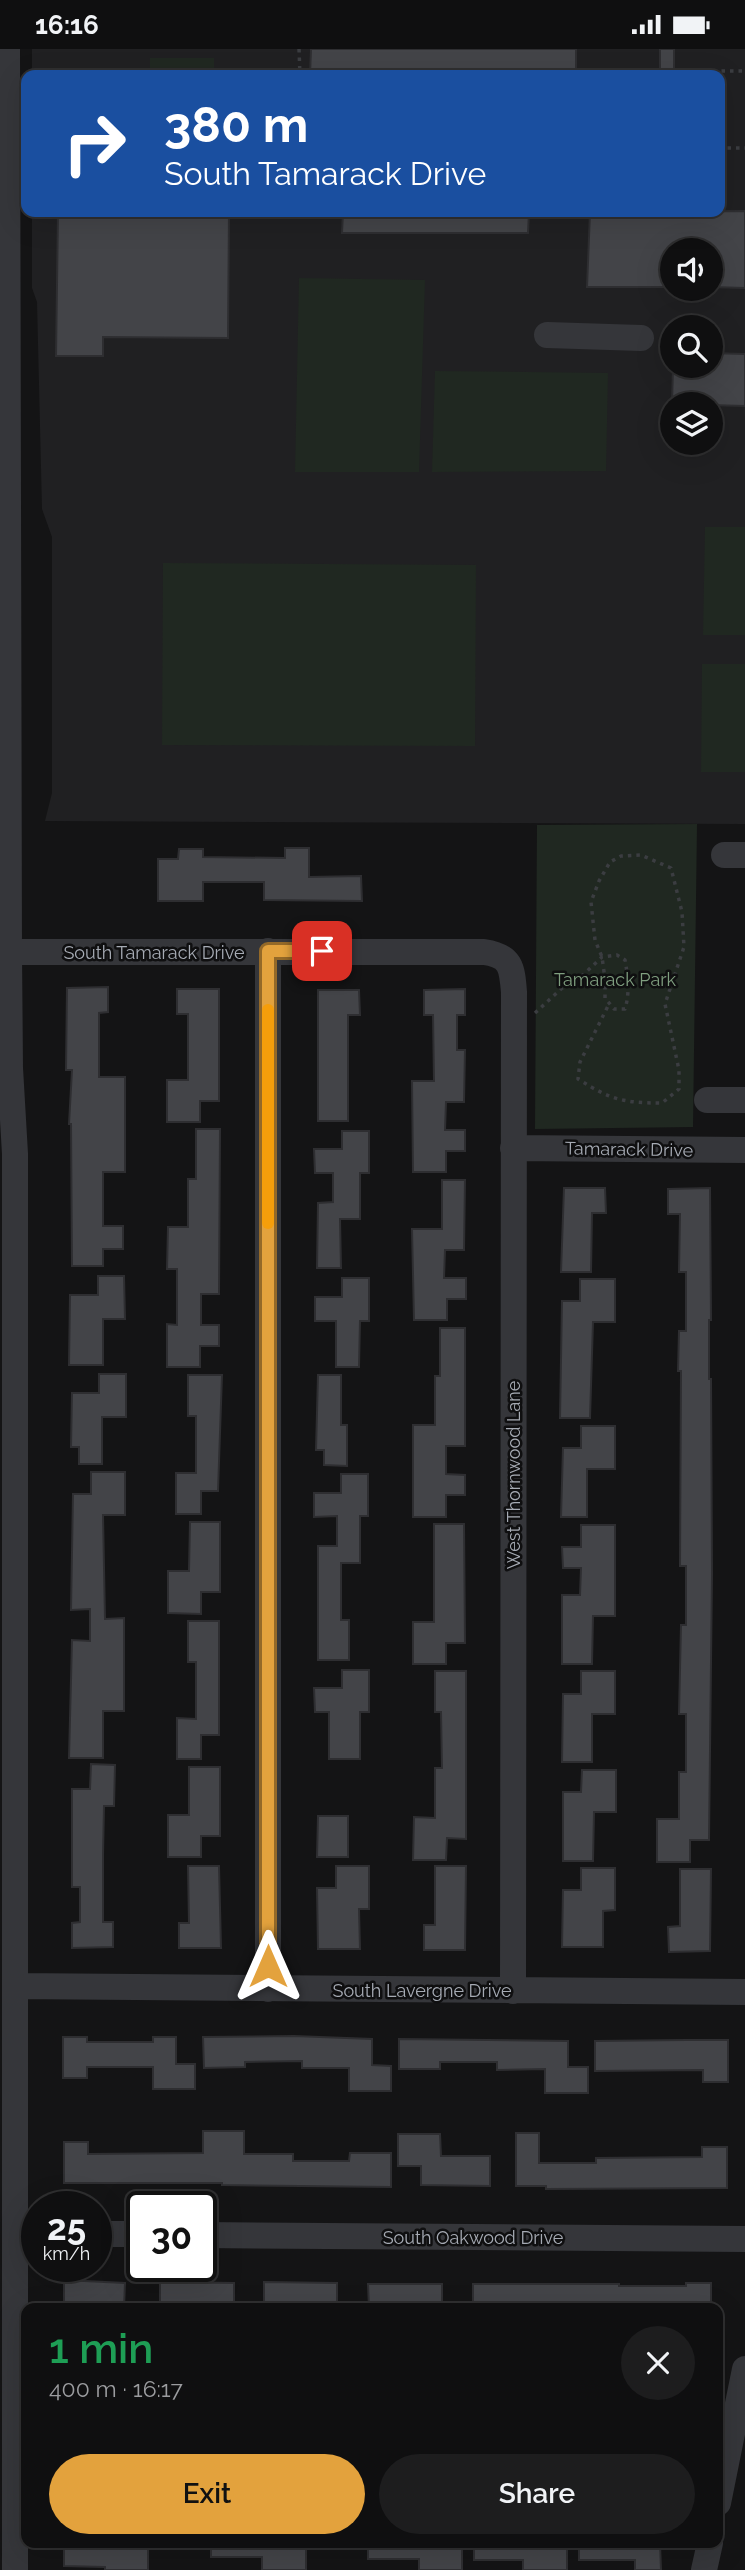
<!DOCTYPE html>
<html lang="en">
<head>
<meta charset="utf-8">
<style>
  :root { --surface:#0f0f10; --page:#1d1d1e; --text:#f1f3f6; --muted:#9b9c9f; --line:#2f2f30; --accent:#e3a23d }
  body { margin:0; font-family:Raleway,sans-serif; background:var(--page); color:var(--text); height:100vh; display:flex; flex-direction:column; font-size:26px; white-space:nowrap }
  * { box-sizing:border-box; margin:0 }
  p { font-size:23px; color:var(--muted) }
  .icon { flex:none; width:38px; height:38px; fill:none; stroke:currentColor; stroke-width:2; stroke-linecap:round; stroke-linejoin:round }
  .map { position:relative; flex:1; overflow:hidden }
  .details { position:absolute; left:21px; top:2254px; width:702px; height:245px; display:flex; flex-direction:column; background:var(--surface); border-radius:14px; box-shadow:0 7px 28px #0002,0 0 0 2px var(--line) }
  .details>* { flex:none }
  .hud { position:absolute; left:21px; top:21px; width:704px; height:147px; border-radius:14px; box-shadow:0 7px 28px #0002,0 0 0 2px var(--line); background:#1a4fa0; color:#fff; overflow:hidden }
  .fabs { position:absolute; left:660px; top:189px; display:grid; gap:14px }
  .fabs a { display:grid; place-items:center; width:63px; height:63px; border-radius:50%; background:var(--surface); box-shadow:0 7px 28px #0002,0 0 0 2px var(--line); font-size:35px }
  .speed { position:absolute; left:21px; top:2142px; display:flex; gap:14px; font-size:35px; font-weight:700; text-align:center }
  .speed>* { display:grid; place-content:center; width:91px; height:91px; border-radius:50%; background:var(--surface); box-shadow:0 7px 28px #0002,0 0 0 2px var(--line); line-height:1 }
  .speed small { font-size:18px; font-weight:400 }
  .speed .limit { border:4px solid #111; border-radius:10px; background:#fff; color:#111 }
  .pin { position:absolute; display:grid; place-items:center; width:60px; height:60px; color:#fff; margin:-30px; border-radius:14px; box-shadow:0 4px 10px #0006 }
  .me { position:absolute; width:77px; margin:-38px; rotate:0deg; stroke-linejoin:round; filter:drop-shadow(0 0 5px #0008) }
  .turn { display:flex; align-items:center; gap:24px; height:147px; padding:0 28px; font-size:32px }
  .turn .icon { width:91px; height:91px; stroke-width:2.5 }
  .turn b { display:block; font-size:49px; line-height:60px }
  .round { display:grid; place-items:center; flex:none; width:74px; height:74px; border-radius:37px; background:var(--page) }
  .overview { display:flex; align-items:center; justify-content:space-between; height:119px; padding:0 28px }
  h1 { font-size:42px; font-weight:600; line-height:52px; color:#1e9e55 }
  .action { display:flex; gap:14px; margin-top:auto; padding:14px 28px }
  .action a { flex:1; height:80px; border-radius:42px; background:var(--accent); color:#111; font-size:28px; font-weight:600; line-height:80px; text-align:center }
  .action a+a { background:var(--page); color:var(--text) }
  .status { display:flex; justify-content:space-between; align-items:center; height:49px; padding:0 35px; background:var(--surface); direction:ltr }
  .status svg { height:19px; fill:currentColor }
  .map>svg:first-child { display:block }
  .built { fill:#202022; fill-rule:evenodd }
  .green { fill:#202821 }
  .building { fill:#434448; stroke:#2e2e31; stroke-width:2 }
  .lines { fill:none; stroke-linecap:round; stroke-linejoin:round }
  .path { stroke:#3b3d41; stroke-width:3.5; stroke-dasharray:3.5 5; stroke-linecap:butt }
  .minor { stroke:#35363a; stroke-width:26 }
  .route-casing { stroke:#946928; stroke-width:18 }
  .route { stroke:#e3a23d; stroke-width:12 }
  .slow { stroke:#f59e0b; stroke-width:12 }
  .labels { text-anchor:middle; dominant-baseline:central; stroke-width:5; stroke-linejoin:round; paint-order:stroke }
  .street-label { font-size:18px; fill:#a6abb4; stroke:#0f0f10 }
  .park-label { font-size:18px; fill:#7f9e7f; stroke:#0f0f10 }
</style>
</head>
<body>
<div class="status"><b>16:16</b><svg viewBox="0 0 49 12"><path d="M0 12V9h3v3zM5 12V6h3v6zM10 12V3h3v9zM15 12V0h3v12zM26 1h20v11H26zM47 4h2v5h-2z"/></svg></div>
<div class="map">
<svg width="745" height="2521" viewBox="0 0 745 2521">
  <rect width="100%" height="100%" fill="#141415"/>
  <path class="built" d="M 32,0 L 745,0 L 745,775 L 45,772 L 52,744 L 52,488 L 42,460 L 37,253 L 32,239 L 32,163 L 719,163 L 719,26 L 32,26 ZM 672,201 L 710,201 L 710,240 L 672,240 ZM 672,278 L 710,278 L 710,317 L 672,317 ZM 672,355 L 710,355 L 710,394 L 672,394 Z"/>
  <path class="green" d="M 150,9 L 214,9 L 214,26 L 150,26 Z
    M 299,229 L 425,231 L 419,423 L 295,423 Z
    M 435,322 L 608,324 L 606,422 L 432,423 Z
    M 705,478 L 745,478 L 745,586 L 703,586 Z
    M 163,514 L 476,516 L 475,697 L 162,696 Z
    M 702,615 L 745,615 L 745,723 L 701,723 Z
    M 697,775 L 693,1078 L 535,1080 L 537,776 Z"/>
  <path class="building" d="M 311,0 L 576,0 L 576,26 L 310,26 Z
    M 660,0 L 674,0 L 674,26 L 660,26 Z
    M 745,162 L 745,239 L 710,238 L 710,201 L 672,201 L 672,238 L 587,238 L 590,163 Z
    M 58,163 L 229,163 L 228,289 L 103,288 L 103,307 L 56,307 Z
    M 343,163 L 529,163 L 528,184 L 342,184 Z
    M 710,304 L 745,305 L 745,357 L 672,355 L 673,317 L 710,317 Z
    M 285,799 L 309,799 L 309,828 L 361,827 L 362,852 L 264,851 L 264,833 L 203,833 L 203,852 L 158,852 L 158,810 L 178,810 L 179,800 L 203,800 L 203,808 L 285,809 Z
    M 108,938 L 108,963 L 99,964 L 99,1028 L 125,1028 L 125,1123 L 103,1123 L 103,1177 L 123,1177 L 123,1200 L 103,1200 L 103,1217 L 72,1217 L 71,1075 L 69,1075 L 72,1021 L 66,1021 L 67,939 Z
    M 177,940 L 219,940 L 219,1052 L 200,1052 L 200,1073 L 167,1073 L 167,1031 L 188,1031 L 188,965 L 177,965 Z
    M 465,940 L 465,966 L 457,966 L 457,1001 L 465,1001 L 464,1053 L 446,1053 L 445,1081 L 465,1081 L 465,1102 L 446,1102 L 446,1123 L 413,1123 L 412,1032 L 434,1032 L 433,966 L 424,966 L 424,941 Z
    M 318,941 L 359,941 L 360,966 L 348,966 L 348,1072 L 318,1072 Z
    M 196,1080 L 220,1080 L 219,1245 L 201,1245 L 201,1276 L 219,1276 L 219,1297 L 200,1297 L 200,1318 L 167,1318 L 167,1275 L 177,1276 L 177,1220 L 167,1220 L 168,1178 L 188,1178 L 188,1130 L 196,1130 Z
    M 342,1082 L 369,1082 L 369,1124 L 360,1124 L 360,1170 L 340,1170 L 341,1219 L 317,1219 L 318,1154 L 333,1153 L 333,1124 L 315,1124 L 314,1100 L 342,1100 Z
    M 442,1131 L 465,1131 L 464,1201 L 445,1201 L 444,1229 L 466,1229 L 466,1250 L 447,1250 L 447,1271 L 414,1271 L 412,1180 L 442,1180 Z
    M 564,1139 L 605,1139 L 606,1164 L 592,1164 L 591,1223 L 561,1223 Z
    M 710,1139 L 711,1271 L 709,1271 L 709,1330 L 711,1330 L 712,1525 L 709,1791 L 690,1791 L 690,1813 L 657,1813 L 657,1770 L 679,1770 L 679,1723 L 686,1723 L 686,1665 L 679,1665 L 681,1576 L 686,1576 L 686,1517 L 680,1517 L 681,1322 L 678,1322 L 679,1282 L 686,1282 L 686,1223 L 679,1223 L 680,1165 L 668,1165 L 668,1140 Z
    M 98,1227 L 124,1227 L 125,1270 L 103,1270 L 103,1316 L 69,1316 L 70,1246 L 98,1246 Z
    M 342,1229 L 369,1229 L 369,1272 L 360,1272 L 359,1318 L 336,1318 L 336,1272 L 315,1272 L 315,1248 L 342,1248 Z
    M 580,1230 L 615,1230 L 615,1273 L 593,1273 L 590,1369 L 560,1369 L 562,1252 L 580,1252 Z
    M 440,1279 L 465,1279 L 465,1397 L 446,1397 L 446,1425 L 465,1426 L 465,1446 L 446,1446 L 446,1468 L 413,1468 L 413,1376 L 435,1376 L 435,1327 L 440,1327 Z
    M 99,1325 L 126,1325 L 126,1368 L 102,1368 L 102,1415 L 79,1415 L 79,1398 L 71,1398 L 72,1344 L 99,1344 Z
    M 188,1326 L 222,1326 L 218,1442 L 201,1442 L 201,1465 L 176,1465 L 176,1424 L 196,1424 L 196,1367 L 188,1367 Z
    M 318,1326 L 341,1326 L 341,1376 L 347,1376 L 347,1417 L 324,1416 L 324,1401 L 316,1401 Z
    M 581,1377 L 615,1377 L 615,1420 L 587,1420 L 587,1468 L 561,1468 L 563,1399 L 581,1399 Z
    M 91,1423 L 125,1423 L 125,1466 L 103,1466 L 105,1570 L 124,1569 L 124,1662 L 103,1662 L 103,1709 L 69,1709 L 72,1591 L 90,1592 L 90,1560 L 71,1561 L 73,1445 L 91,1445 Z
    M 341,1425 L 368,1425 L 368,1467 L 360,1467 L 360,1514 L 341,1514 L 341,1571 L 349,1571 L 349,1611 L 318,1611 L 318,1497 L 337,1497 L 337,1467 L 314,1468 L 314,1444 L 341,1444 Z
    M 190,1473 L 220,1473 L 220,1543 L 201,1543 L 201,1565 L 168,1564 L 168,1522 L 189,1522 Z
    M 434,1475 L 464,1475 L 465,1594 L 446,1594 L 446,1615 L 413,1615 L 413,1573 L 434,1573 Z
    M 581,1476 L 615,1476 L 615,1567 L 593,1567 L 592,1615 L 562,1615 L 562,1546 L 580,1546 L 581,1519 L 563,1519 L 562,1498 L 581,1498 Z
    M 188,1572 L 219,1572 L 219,1686 L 201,1686 L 201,1710 L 177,1710 L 177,1669 L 196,1670 L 196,1613 L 188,1613 Z
    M 342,1621 L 369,1621 L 369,1663 L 360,1663 L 360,1710 L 329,1710 L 329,1663 L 315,1663 L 314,1639 L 342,1639 Z
    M 435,1622 L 466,1622 L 466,1790 L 447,1789 L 446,1811 L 413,1811 L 414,1768 L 435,1769 L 435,1719 L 442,1719 L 441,1663 L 435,1663 Z
    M 581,1622 L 615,1622 L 615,1665 L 592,1665 L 592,1713 L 562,1713 L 563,1645 L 581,1645 Z
    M 91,1715 L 115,1716 L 114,1757 L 104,1757 L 103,1806 L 103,1873 L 113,1873 L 113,1898 L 72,1899 L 72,1874 L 80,1873 L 80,1838 L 72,1838 L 72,1740 L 90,1740 Z
    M 189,1718 L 220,1718 L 220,1787 L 201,1787 L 201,1808 L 168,1808 L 168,1766 L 189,1766 Z
    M 582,1721 L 616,1721 L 616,1763 L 594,1763 L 593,1812 L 563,1812 L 563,1743 L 581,1743 Z
    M 318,1767 L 348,1767 L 348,1808 L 317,1808 Z
    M 188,1817 L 219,1817 L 221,1899 L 179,1899 L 179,1874 L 189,1874 Z
    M 336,1817 L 369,1817 L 369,1860 L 359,1860 L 360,1900 L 318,1900 L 317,1839 L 336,1839 Z
    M 435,1817 L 466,1817 L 465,1901 L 424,1901 L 424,1876 L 435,1876 Z
    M 581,1819 L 615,1819 L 615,1861 L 603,1862 L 603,1898 L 562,1898 L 563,1841 L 581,1841 Z
    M 680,1820 L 711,1820 L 710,1902 L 669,1903 L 668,1878 L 680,1877 Z
    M 294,1987 L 372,1990 L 372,2016 L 391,2017 L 391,2042 L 349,2042 L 349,2019 L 302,2019 L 302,2012 L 245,2013 L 245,2018 L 204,2019 L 203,1988 Z
    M 63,1988 L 87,1988 L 87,1993 L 153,1993 L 153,1988 L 176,1988 L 176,2015 L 195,2015 L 195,2040 L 153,2040 L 153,2018 L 87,2018 L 87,2029 L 63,2029 Z
    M 399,1990 L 568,1992 L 568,2018 L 588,2018 L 588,2044 L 545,2044 L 545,2020 L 497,2021 L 497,2013 L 440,2013 L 440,2020 L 399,2020 Z
    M 686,1991 L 728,1991 L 728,2033 L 703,2033 L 703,2021 L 595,2022 L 595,1992 Z
    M 203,2082 L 244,2082 L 244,2105 L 293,2105 L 293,2112 L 349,2112 L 350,2104 L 391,2104 L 391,2138 L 222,2136 L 222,2134 L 64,2134 L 64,2093 L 88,2093 L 88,2105 L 203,2104 Z
    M 516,2084 L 539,2084 L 539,2114 L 596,2114 L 596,2109 L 702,2108 L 702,2098 L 727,2098 L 727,2139 L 546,2140 L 546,2137 L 516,2137 Z
    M 398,2085 L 440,2085 L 441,2107 L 490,2107 L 490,2137 L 421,2136 L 421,2117 L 398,2117 Z
    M 64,2231 L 125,2234 L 124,2259 L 64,2259 Z
    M 160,2233 L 234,2234 L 234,2259 L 160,2259 Z
    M 264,2233 L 337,2234 L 337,2259 L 264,2259 Z
    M 686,2234 L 711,2234 L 711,2259 L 473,2259 L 473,2235 L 619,2235 L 619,2237 L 686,2237 Z
    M 368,2235 L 442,2235 L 442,2259 L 369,2259 Z
    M 64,2494 L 148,2496 L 148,2521 L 105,2521 L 105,2518 L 64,2517 Z
    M 211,2494 L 283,2494 L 283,2497 L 306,2498 L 306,2521 L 262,2521 L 262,2508 L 211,2508 Z
    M 368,2494 L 440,2494 L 440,2499 L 462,2499 L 462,2521 L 419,2521 L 419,2510 L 368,2510 Z
    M 474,2494 L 544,2494 L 544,2500 L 567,2500 L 567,2521 L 523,2521 L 523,2511 L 474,2511 Z
    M 579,2494 L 660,2494 L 661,2521 L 635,2521 L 635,2511 L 579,2511 Z"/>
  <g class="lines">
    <path class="path" d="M 299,0 L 300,26
      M 700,26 L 700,22 L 745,22
      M 719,99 L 745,99
      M 535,964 L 561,940 L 583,926 L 602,908 L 617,906 L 625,911 C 628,928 630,943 625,960 L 614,960 L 605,949 L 605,930 L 602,908 L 595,891 L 591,853 L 599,832 L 610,813 L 621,807 L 641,806 L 671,819 L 682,863 L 684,898 L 665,955 L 679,1021 L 679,1040 L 662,1054 C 624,1054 611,1051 578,1030 L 580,1013 L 609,955"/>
    <path class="minor" d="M 7,0 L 9,903 L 10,1019 L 15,1105 L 15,2521
      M 547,286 L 641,289
      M 724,806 L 745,806
      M 268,902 L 268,1940
      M 9,903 L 484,903 C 511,907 512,918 514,943 L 513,1942
      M 707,1051 L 745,1051
      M 513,1099 L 745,1101
      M 15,1937 L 745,1943
      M 96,2185 L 142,2185
      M 201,2186 L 745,2190
      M 718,2454 L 745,2320
      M 704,2521 L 710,2494"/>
  </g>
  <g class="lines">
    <g class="route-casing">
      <path id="route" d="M 268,1917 L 268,902 L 322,902"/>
    </g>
    <use href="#route" class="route"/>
    <path class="slow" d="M 268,961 L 268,1174"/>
  </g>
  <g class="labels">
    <g class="street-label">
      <text x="154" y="903">South Tamarack Drive</text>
      <text transform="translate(629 1100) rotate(1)">Tamarack Drive</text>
      <text transform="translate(513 1426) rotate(-90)">West Thornwood Lane</text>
      <text x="422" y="1941">South Lavergne Drive</text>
      <text x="473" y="2188">South Oakwood Drive</text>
    </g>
    <g class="park-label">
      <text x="615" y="930">Tamarack Park</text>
    </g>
  </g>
</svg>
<div class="fabs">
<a><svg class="icon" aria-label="sound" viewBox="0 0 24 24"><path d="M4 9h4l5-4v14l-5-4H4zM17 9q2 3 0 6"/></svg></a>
<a><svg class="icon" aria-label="search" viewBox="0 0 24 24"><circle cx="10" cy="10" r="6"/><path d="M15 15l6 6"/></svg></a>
<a><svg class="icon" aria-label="layers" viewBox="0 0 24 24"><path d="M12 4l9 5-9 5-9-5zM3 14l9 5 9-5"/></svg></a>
</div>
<div class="speed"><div>25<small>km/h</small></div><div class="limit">30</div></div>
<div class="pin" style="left:322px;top:902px;background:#d93025"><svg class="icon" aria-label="arrive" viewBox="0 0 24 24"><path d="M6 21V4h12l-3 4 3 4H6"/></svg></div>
<svg class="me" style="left:268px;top:1917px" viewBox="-20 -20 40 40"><path d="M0-17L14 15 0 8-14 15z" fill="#e3a23d" stroke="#fff" stroke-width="4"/></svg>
<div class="hud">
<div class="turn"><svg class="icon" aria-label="right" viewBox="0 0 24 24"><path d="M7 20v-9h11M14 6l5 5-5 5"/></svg><div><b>380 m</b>South Tamarack Drive</div></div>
</div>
<section class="details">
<div class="overview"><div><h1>1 min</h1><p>400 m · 16:17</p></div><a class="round"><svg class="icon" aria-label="close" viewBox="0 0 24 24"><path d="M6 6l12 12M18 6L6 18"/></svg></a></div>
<div class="action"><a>Exit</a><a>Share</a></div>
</section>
</div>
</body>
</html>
